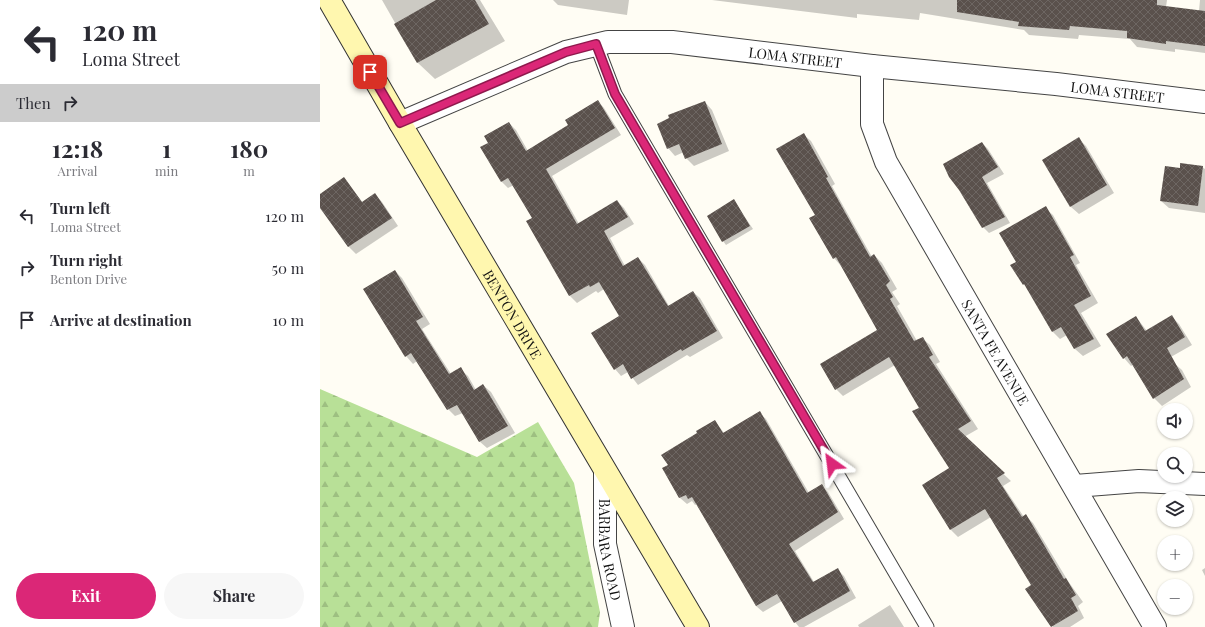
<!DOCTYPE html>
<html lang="en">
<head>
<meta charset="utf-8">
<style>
  :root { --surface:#fff; --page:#f7f7f7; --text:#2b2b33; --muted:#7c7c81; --accent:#db2777 }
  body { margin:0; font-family:"Playfair Display",serif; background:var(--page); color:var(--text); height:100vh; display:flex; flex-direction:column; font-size:15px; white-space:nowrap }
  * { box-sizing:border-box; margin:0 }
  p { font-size:13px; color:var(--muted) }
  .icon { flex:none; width:22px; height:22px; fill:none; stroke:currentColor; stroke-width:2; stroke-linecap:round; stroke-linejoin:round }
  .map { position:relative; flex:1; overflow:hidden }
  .side { display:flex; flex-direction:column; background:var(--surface); width:320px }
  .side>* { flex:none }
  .banner { background:#fff; color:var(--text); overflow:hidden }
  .tools { position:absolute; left:837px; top:403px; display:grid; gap:8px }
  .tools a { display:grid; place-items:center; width:36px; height:36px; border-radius:50%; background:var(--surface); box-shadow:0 1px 3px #0004; font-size:20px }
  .pin { position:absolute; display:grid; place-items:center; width:34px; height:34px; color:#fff; margin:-17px; border-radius:8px; box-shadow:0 2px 6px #0006 }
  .me { position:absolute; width:44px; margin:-22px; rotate:329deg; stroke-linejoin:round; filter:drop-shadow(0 0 3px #0008) }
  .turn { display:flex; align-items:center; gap:14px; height:84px; padding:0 16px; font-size:18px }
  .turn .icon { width:52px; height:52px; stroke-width:2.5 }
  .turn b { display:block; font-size:28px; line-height:34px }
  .then { display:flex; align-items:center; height:38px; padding:0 16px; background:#0003; gap:8px; font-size:15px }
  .eta { display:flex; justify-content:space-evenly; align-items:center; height:68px; text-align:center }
  .eta b { font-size:24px; font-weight:700; line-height:28px }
  .button { display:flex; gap:8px; margin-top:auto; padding:8px 16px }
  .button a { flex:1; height:46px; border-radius:24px; background:var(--accent); color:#fff; font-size:16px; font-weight:700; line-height:46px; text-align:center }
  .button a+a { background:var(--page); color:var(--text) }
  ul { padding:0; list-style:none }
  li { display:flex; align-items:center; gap:12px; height:52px; padding:0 16px }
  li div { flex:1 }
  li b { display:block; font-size:15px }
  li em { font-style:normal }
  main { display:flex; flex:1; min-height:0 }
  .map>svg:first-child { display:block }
  .forest { fill:url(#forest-firs) }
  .shadow { fill:#0003 }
  .building { fill:url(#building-cross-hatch) }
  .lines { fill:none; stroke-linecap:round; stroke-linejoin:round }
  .lane-casing { stroke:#444; stroke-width:15 }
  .street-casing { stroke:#444; stroke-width:24 }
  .secondary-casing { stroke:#333; stroke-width:24 }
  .lane { stroke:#fff; stroke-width:13 }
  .street { stroke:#fff; stroke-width:22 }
  .secondary { stroke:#fff7af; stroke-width:22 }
  .route-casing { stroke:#8e194d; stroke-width:10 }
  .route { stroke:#db2777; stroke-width:7 }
  .labels { text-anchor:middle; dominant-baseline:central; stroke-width:4; stroke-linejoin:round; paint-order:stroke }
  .street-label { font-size:14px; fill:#111; stroke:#fff }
</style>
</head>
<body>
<main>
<section class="side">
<div class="banner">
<div class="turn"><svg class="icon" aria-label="left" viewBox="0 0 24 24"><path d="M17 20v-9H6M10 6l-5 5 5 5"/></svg><div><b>120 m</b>Loma Street</div></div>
<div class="then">Then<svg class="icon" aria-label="right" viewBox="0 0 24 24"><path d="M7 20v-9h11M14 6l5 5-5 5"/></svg></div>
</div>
<div class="eta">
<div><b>12:18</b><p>Arrival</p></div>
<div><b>1</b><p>min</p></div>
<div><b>180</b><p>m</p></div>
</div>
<ul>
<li><svg class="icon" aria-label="left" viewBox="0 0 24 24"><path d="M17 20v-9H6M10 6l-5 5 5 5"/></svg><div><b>Turn left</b><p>Loma Street</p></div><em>120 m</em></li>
<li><svg class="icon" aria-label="right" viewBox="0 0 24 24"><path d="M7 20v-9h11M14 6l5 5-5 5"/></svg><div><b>Turn right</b><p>Benton Drive</p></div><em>50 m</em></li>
<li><svg class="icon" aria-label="arrive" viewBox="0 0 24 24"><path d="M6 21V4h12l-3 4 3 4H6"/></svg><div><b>Arrive at destination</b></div><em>10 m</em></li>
</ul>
<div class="button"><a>Exit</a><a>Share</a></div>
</section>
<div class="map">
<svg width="885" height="627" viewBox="0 0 885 627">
  <defs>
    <pattern id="forest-firs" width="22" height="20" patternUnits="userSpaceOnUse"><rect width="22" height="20" fill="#b8e097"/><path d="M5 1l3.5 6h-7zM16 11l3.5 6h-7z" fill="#9dbf81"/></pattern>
    <pattern id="building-cross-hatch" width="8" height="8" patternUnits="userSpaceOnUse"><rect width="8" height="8" fill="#5a514c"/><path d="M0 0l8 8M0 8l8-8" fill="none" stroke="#6d6662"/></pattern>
  </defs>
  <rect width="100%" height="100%" fill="#fffdf4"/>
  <path class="forest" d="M 0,389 L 157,457 L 218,422 L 254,483 L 280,612 L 278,627 L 0,627 Z"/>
  <path class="shadow" d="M 62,0 L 160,0 L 185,41 L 115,79 L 98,63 Z
    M 233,0 L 309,0 L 307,15 L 238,5 Z
    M 392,0 L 847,0 L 846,7 L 879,11 L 880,0 L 885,0 L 885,53 L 855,49 L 855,52 L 817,47 L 810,39 L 759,35 L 758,39 L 709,35 L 704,30 L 600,13 L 599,20 L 537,14 L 537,18 Z
    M 278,101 L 284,108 L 301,135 L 232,176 L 259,224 L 297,201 L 304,208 L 314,224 L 290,238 L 305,266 L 318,258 L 325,265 L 349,306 L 373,292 L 380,298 L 403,338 L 370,357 L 367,355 L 318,385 L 308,372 L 301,376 L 295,369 L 301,316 L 284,289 L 278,293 L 276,291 L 257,303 L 250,296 L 208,222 L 213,218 L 194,185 L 188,188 L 181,181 L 170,144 L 189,123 L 196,130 L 208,151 L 250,126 Z
    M 385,102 L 392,110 L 409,151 L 374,166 L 366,158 L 364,152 L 355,156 L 348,148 Z
    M 483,134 L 491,141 L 515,184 L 512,186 L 552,257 L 554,255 L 562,263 L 577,289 L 572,292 L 580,304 L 577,306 L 597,341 L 602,338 L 610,345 L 620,362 L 616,364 L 658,429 L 644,437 L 691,481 L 683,486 L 704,517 L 706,516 L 713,523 L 748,581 L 763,602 L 758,606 L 764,618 L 750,627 L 733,627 L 725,614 L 717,606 L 707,589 L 713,585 L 671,517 L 638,537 L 631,530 L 631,469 L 600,408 L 575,365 L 523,396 L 516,389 L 559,330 L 521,266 L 514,258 L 497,215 Z
    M 759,139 L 766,146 L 794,193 L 759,214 L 751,207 L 723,160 Z
    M 662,143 L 668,149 L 684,174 L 667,183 L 690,223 L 669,233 L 663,227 L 640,189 Z
    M 882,167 L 885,169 L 885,213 L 849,208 L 841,201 L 861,170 Z
    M 24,179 L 43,203 L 55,194 L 62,202 L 78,226 L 36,254 L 29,247 L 0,206 L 0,195 Z
    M 414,201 L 433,229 L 406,245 L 403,241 Z
    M 725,208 L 733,215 L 760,263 L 756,265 L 778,303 L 761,313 L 781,346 L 763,356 L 755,349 L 747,335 L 740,339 L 733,332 L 708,289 L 692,265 L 697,262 Z
    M 75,271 L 82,278 L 110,324 L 102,329 L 131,374 L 140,369 L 148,376 L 156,390 L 163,385 L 171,392 L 195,433 L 167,448 L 159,441 L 143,413 L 135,416 L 128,409 L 97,361 L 93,364 L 86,356 Z
    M 816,317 L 827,331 L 852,317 L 859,324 L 872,345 L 842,362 L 854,363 L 862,370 L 871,387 L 842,406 L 834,398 L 814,364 L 811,366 L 804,358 Z
    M 439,413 L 446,419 L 489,493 L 501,485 L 508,492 L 524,519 L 475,551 L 494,582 L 518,570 L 524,576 L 536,598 L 484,627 L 479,627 L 475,622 L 462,601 L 443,612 L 436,606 L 377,504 L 375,505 L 372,501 L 367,504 L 360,498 L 343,469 L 349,465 L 379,433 L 395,421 L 404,433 Z
    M 885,568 L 885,576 L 882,570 Z
    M 570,605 L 584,627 L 539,627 L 538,625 Z"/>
  <path class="building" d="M 116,0 L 155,0 L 169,24 L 97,63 L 74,24 Z
    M 637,0 L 837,0 L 837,5 L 885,11 L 885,46 L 846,41 L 846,44 L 807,38 L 807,31 L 750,26 L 749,30 L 698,26 L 699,22 L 637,12 Z
    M 278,100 L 295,128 L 226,169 L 257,224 L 297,200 L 308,217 L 284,231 L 303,266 L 318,257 L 348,306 L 373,291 L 397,331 L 362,351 L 361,349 L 311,379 L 303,364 L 294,370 L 271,333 L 299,316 L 279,282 L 270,287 L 269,285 L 249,296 L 206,221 L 212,218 L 188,178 L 181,182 L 160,147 L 168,143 L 164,136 L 189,122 L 206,151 L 248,125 L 245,120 Z
    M 385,101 L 402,144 L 365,159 L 359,144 L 347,149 L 337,124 L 349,118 L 348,115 Z
    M 484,133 L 508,177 L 506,178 L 550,257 L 554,254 L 570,281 L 566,285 L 573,297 L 570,299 L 594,341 L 603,337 L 613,355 L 609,357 L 651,421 L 638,429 L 685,473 L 677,478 L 702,517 L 706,514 L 744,579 L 746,578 L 756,595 L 751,598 L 758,611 L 731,627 L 705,589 L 711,585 L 665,509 L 630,530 L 602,485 L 629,468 L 592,411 L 599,408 L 569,357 L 515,390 L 500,364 L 557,330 L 516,257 L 513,259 L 489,218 L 495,215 L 456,149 Z
    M 759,137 L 787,185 L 750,207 L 722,160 Z
    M 662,142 L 678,167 L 662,177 L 685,217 L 662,228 L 639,190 L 629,177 L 623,164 Z
    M 860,163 L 883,166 L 878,206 L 840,201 L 845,166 L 860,168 Z
    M 24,177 L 42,202 L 55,193 L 72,218 L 28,247 L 0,208 L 0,194 Z
    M 414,199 L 430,226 L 402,242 L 387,216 Z
    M 726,206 L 754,255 L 750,257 L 771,296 L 754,305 L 774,339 L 754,349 L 741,327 L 732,332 L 704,284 L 703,285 L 690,265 L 696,262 L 679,233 Z
    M 75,270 L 103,317 L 96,321 L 129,374 L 141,367 L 154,390 L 163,384 L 188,426 L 159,442 L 137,405 L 127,410 L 91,353 L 85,357 L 43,289 Z
    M 852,315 L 865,337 L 847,348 L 864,379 L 833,399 L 807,356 L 803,359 L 786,334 L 816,316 L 825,331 Z
    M 440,411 L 487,493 L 502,484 L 518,512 L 469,544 L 493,582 L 518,568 L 530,591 L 474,623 L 457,594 L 436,606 L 372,497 L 368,499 L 366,495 L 359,498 L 342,468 L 348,465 L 341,455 L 377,433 L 376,431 L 395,420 L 403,433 Z"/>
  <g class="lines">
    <g class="lane-casing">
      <path id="lane" d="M 276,44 L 295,94 L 607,627"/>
    </g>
    <g class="street-casing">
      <g id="street">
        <path id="s1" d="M 552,66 L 552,124 L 566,162 L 835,627"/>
        <path id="s2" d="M 80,123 L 246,52 L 288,42 L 352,42 L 552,66 L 736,84 L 885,102"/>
        <path id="s3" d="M 285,472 L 285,544 L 303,627"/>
        <path d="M 755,486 L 819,481 L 885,484"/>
      </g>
    </g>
    <g class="secondary-casing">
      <g id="secondary">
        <path id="s4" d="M 9,0 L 80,123 L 378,627"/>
      </g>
    </g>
    <use href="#lane" class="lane"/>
    <use href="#street" class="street"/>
    <use href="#secondary" class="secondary"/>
  </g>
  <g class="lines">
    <g class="route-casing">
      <path id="route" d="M 50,72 L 80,123 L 246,52 L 276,44 L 295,94 L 512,464"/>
    </g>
    <use href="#route" class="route"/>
  </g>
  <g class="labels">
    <g class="street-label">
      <text stroke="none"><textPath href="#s2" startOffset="412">LOMA STREET</textPath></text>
      <text stroke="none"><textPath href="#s2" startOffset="736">LOMA STREET</textPath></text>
      <text stroke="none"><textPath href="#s4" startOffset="364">BENTON DRIVE</textPath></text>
      <text stroke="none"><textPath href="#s1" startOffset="318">SANTA FE AVENUE</textPath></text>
      <text stroke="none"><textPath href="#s3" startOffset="78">BARBARA ROAD</textPath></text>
    </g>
  </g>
</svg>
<div class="tools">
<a><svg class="icon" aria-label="sound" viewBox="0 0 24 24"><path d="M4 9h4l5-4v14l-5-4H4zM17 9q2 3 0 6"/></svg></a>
<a><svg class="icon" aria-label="search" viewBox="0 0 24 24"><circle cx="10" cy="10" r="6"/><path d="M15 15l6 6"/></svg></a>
<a><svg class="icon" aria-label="layers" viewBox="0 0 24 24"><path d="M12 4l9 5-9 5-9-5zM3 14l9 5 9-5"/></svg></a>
<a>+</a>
<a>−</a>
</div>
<div class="pin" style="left:50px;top:72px;background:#d93025"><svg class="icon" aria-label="arrive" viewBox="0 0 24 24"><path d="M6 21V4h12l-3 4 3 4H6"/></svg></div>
<svg class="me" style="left:512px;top:464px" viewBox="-20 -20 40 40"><path d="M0-17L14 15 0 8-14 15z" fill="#db2777" stroke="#fff" stroke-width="4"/></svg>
</div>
</main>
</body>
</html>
